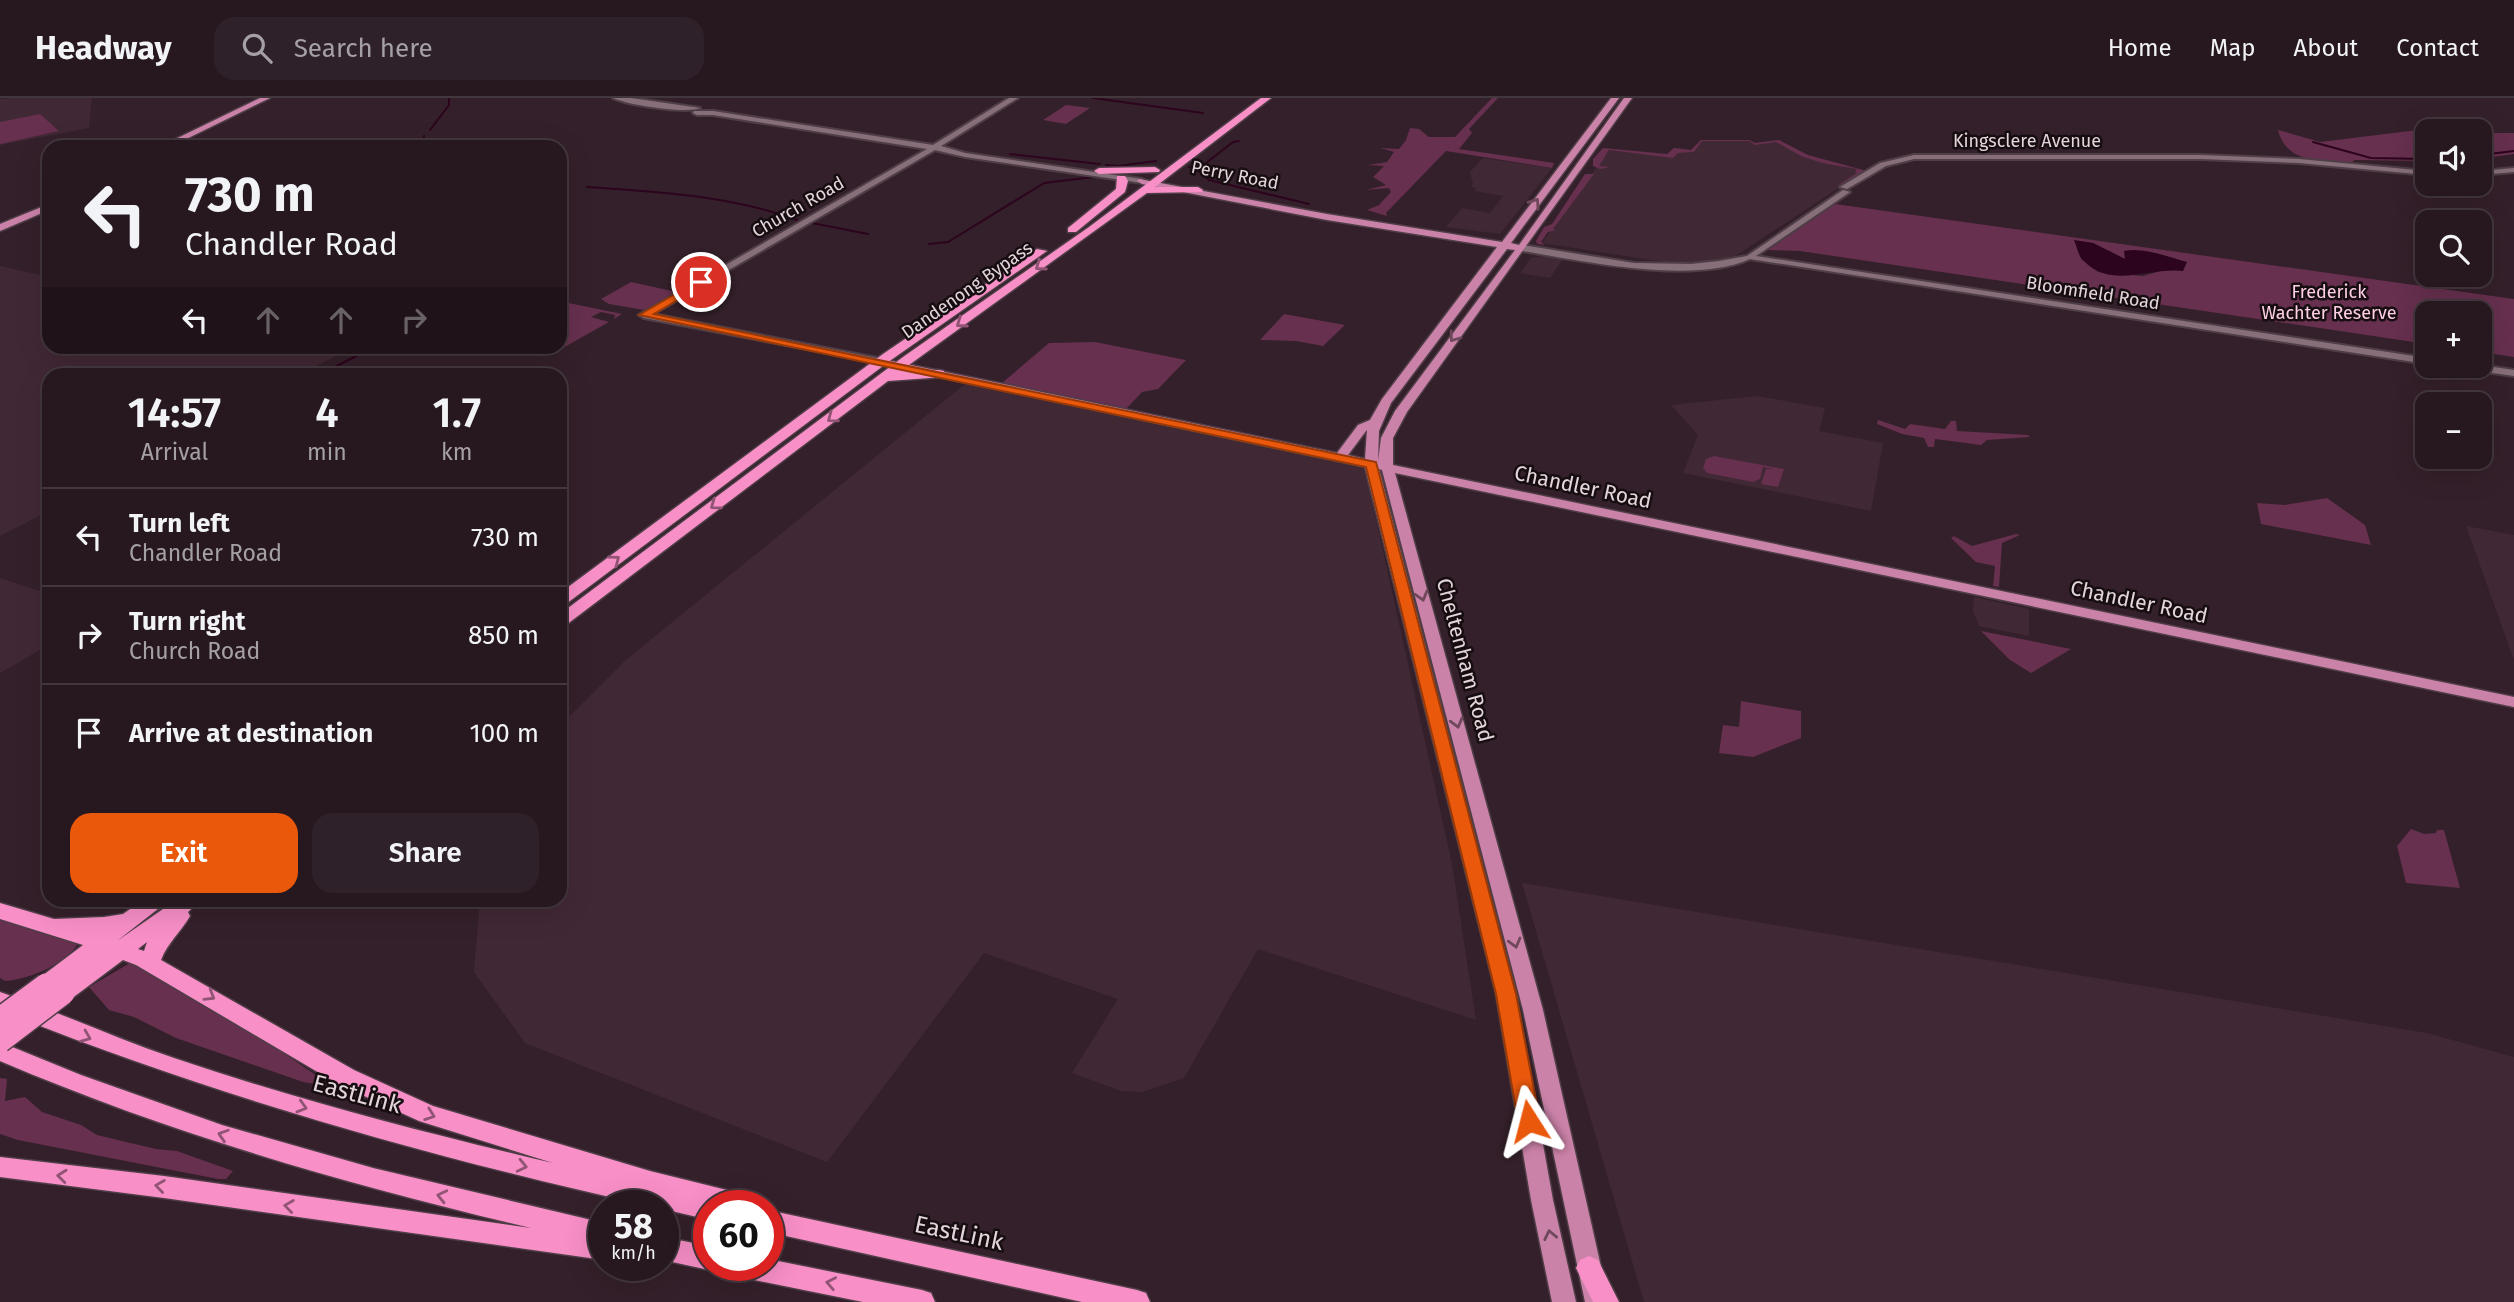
<!DOCTYPE html>
<html lang="en">
<head>
<meta charset="utf-8">
<style>
  :root { --surface:#271820; --page:#2f2129; --text:#f1f3f6; --muted:#a4a0a5; --line:#43373e; --accent:#ea580c }
  body { margin:0; font-family:"Fira Sans",sans-serif; background:var(--page); color:var(--text); height:100vh; display:flex; flex-direction:column; font-size:26px; white-space:nowrap }
  * { box-sizing:border-box; margin:0 }
  p { font-size:23px; color:var(--muted) }
  .icon { flex:none; width:38px; height:38px; fill:none; stroke:currentColor; stroke-width:2; stroke-linecap:round; stroke-linejoin:round }
  .map { position:relative; flex:1; overflow:hidden }
  .panel { position:absolute; left:42px; top:270px; width:525px; height:539px; display:flex; flex-direction:column; background:var(--surface); border-radius:21px; box-shadow:0 7px 28px #0002,0 0 0 2px var(--line) }
  .panel>* { flex:none }
  .hud { position:absolute; left:42px; top:42px; width:525px; height:214px; border-radius:21px; box-shadow:0 7px 28px #0002,0 0 0 2px var(--line); background:#271820; color:var(--text); overflow:hidden }
  .buttons { position:absolute; left:2415px; top:21px; display:grid; gap:14px }
  .buttons a { display:grid; place-items:center; width:77px; height:77px; border-radius:14px; background:var(--surface); box-shadow:0 7px 28px #0002,0 0 0 2px var(--line); font-size:35px }
  .speed { position:absolute; left:588px; top:1092px; display:flex; gap:14px; font-size:35px; font-weight:700; text-align:center }
  .speed>* { display:grid; place-content:center; width:91px; height:91px; border-radius:50%; background:var(--surface); box-shadow:0 7px 28px #0002,0 0 0 2px var(--line); line-height:1 }
  .speed small { font-size:18px; font-weight:400 }
  .speed .limit { border:10px solid #d22; background:#fff; color:#111 }
  .pin { position:absolute; display:grid; place-items:center; width:60px; height:60px; color:#fff; margin:-30px; border:4px solid #fff; border-radius:50%; box-shadow:0 2px 7px #0007 }
  .me { position:absolute; width:77px; margin:-38px; rotate:351deg; stroke-linejoin:round; filter:drop-shadow(0 0 5px #0008) }
  .turn { display:flex; align-items:center; gap:24px; height:147px; padding:0 28px; font-size:32px }
  .turn .icon { width:91px; height:91px; stroke-width:2.5 }
  .turn b { display:block; font-size:49px; line-height:60px }
  .lanes { display:flex; align-items:center; height:66px; padding:0 28px; background:#0003; justify-content:center; gap:35px; direction:ltr }
  .lanes .off { opacity:.35 }
  .eta { display:flex; justify-content:space-evenly; align-items:center; height:119px; text-align:center }
  .eta b { font-size:42px; font-weight:600; line-height:49px }
  .cta { display:flex; gap:14px; margin-top:auto; padding:14px 28px }
  .cta a { flex:1; height:80px; border-radius:21px; background:var(--accent); color:#fff; font-size:28px; font-weight:600; line-height:80px; text-align:center }
  .cta a+a { background:var(--page); color:var(--text) }
  ul { padding:0; list-style:none }
  li { display:flex; align-items:center; gap:21px; height:98px; padding:0 28px; border-top:2px solid var(--line) }
  li div { flex:1 }
  li b { display:block; font-size:26px }
  li em { font-style:normal }
  header { display:flex; align-items:center; gap:42px; box-sizing:border-box; height:98px; padding:0 35px; background:var(--surface); border-bottom:2px solid var(--line) }
  header strong { font-size:33px }
  nav { display:flex; gap:38px; margin-inline-start:auto; font-size:24px }
  .search { width:490px; height:63px; background:var(--page); display:flex; align-items:center; gap:18px; box-sizing:border-box; padding:0 24px; border-radius:21px; color:var(--muted); font-size:26px }
  .map>svg:first-child { display:block }
  .built { fill:#412835 }
  .green { fill:#66304e; fill-rule:evenodd }
  .water { fill:#2d041d }
  .lines { fill:none; stroke-linecap:round; stroke-linejoin:round }
  .stream { stroke:#2d041d; stroke-width:2 }
  .secondary-casing { stroke:#4f3e47; stroke-width:4 }
  .primary-casing { stroke:#4f3e47; stroke-width:3 }
  .highway-casing { stroke:#4f3e47; stroke-width:3 }
  .secondary { fill:#876f7a; fill-rule:evenodd }
  .primary { fill:#cb82a8; fill-rule:evenodd }
  .highway { fill:#f88fc7; fill-rule:evenodd }
  .highway-bridge-casing { stroke:#4f3e47; stroke-width:26; stroke-linecap:butt }
  .highway-bridge { stroke:#f88fc7; stroke-width:23 }
  .oneway { stroke:#70485c }
  .oneway2 { stroke:#925475 }
  .route { fill:#ea580c; stroke:#983908; stroke-width:2 }
  .labels { text-anchor:middle; dominant-baseline:central; stroke-width:5; stroke-linejoin:round; paint-order:stroke }
  .far-street-label { font-size:18px; fill:#e3d5db; stroke:#160d11 }
  .far-park-label { font-size:18px; fill:#ffcfe6; stroke:#160d11 }
  .street-label { font-size:21px; fill:#e3d5db; stroke:#160d11 }
  .near-street-label { font-size:24px; fill:#e3d5db; stroke:#160d11 }
</style>
</head>
<body>
<header>
<strong>Headway</strong>
<div class="search"><svg class="icon" aria-label="search" viewBox="0 0 24 24"><circle cx="10" cy="10" r="6"/><path d="M15 15l6 6"/></svg>Search here</div>
<nav><a>Home</a><a>Map</a><a>About</a><a>Contact</a></nav>
</header>
<div class="map">
<svg width="2514" height="1204" viewBox="0 0 2514 1204">
  <rect width="100%" height="100%" fill="#34202a"/>
  <path class="built" d="M 9,0 L 92,0 L 89,30 L 0,47 L 0,1 Z
    M 1701,42 L 1749,42 L 1755,45 L 1776,42 L 1805,57 L 1864,73 L 1737,157 L 1710,164 L 1670,165 L 1542,145 L 1609,52 L 1673,59 L 1678,50 L 1691,52 Z
    M 1483,60 L 1552,70 L 1500,136 L 1446,129 L 1462,110 L 1490,115 L 1503,98 L 1474,93 L 1476,90 L 1471,89 L 1473,86 L 1470,74 Z
    M 1550,157 L 1564,159 L 1550,180 L 1520,175 L 1531,160 Z
    M 0,168 L 49,179 L 49,248 L 355,249 L 299,276 L 49,276 L 49,413 L 0,438 Z
    M 965,286 L 1365,371 L 1452,766 L 1476,922 L 1258,851 L 1184,980 L 1142,994 L 1121,993 L 1072,975 L 1118,901 L 984,855 L 827,1064 L 525,945 L 474,874 L 480,802 L 560,802 L 560,628 L 627,561 Z
    M 1757,298 L 1825,310 L 1819,333 L 1883,345 L 1871,413 L 1683,375 L 1698,337 L 1671,307 Z
    M 2466,428 L 2514,437 L 2514,562 Z
    M 0,480 L 49,496 L 49,547 L 0,575 Z
    M 1974,499 L 2029,511 L 2029,538 L 1979,528 L 1973,513 Z
    M 1522,785 L 2427,935 L 2514,959 L 2514,1204 L 1644,1204 Z"/>
  <path class="green" d="M 1492,0 L 1498,0 L 1469,31 L 1472,35 L 1459,51 L 1554,65 L 1552,70 L 1446,53 L 1386,115 L 1387,118 L 1367,112 L 1379,107 L 1391,94 L 1389,90 L 1366,92 L 1386,87 L 1373,79 L 1384,68 L 1368,67 L 1387,64 L 1394,54 L 1380,50 L 1399,51 L 1406,42 L 1410,30 L 1419,31 L 1429,39 L 1455,39 Z
    M 1066,7 L 1090,10 L 1066,26 L 1043,22 Z
    M 40,16 L 59,33 L 0,46 L 0,24 Z
    M 2426,31 L 2443,33 L 2427,33 L 2427,63 L 2355,62 L 2350,65 C 2321,63 2286,65 2278,32 L 2320,44 Z
    M 2480,35 L 2514,35 L 2514,56 L 2480,61 Z
    M 1701,42 L 1749,42 L 1755,45 L 1779,42 L 1808,57 L 1867,73 L 1853,82 L 1838,87 L 1857,75 L 1855,74 L 1857,71 L 1822,65 L 1801,58 L 1776,44 L 1755,47 L 1749,43 L 1702,43 L 1694,54 L 1678,55 L 1673,60 L 1609,52 L 1599,68 L 1610,69 L 1600,71 L 1593,68 L 1593,61 L 1603,50 L 1667,56 L 1674,50 L 1691,52 Z
    M 1585,76 L 1594,76 L 1553,131 L 1556,132 L 1548,134 L 1541,144 L 1545,147 L 1537,146 L 1536,143 L 1544,129 L 1552,126 Z
    M 1835,106 L 2514,201 L 2514,259 L 2480,254 L 2480,215 L 2427,215 L 2427,246 L 1800,153 L 1768,152 ZM 2075,143 L 2093,145 L 2125,161 L 2126,156 L 2156,155 L 2186,164 L 2182,173 L 2167,171 L 2143,178 L 2098,174 L 2081,161 Z
    M 631,184 L 681,195 L 650,213 L 609,206 L 601,201 Z
    M 560,203 L 564,204 L 622,216 L 614,221 L 615,217 L 601,214 L 591,219 L 609,224 L 561,251 L 548,249 L 560,248 Z
    M 1284,216 L 1345,227 L 1323,248 L 1296,243 L 1260,242 Z
    M 1095,244 L 1186,262 L 1158,291 L 1142,294 L 1126,311 L 1002,285 L 1049,245 Z
    M 1878,322 L 1905,331 L 1910,326 L 1945,331 L 1951,323 L 1956,323 L 1957,333 L 2028,337 L 2030,339 L 1987,342 L 1981,347 L 1935,341 L 1934,349 L 1928,349 L 1924,340 L 1902,336 L 1877,326 Z
    M 1714,358 L 1784,371 L 1778,389 L 1761,386 L 1766,371 L 1773,371 L 1763,369 L 1760,381 L 1753,384 L 1707,375 L 1703,370 L 1706,361 Z
    M 2327,400 L 2365,427 L 2371,447 L 2261,426 L 2257,405 L 2285,407 Z
    M 2016,436 L 2020,437 L 2002,445 L 1999,489 L 1993,488 L 1995,468 L 1976,464 L 1951,440 L 1954,438 L 1972,448 Z
    M 1981,533 L 2071,551 L 2031,575 L 2010,562 Z
    M 1741,603 L 1801,613 L 1801,640 L 1753,659 L 1719,655 L 1723,627 L 1739,629 Z
    M 2411,731 L 2424,736 L 2436,735 L 2437,732 L 2444,732 L 2460,790 L 2406,785 L 2397,748 Z
    M 0,819 L 79,843 C 70,865 27,882 5,883 L 0,880 Z
    M 130,865 L 137,865 L 244,928 L 333,989 L 303,984 L 176,940 L 134,919 L 109,912 L 89,889 Z
    M 0,980 L 7,981 L 5,1003 L 25,999 L 42,1014 L 81,1027 L 97,1037 L 156,1051 L 177,1053 L 233,1073 L 226,1081 L 218,1081 L 18,1042 L 0,1036 Z"/>
  <path class="water" d="M 2074,142 L 2093,145 L 2125,161 L 2124,153 C 2144,149 2167,159 2187,164 L 2183,173 C 2149,169 2111,192 2083,162 C 2078,157 2077,149 2074,142 Z"/>
  <g class="lines">
    <path class="stream" d="M 1093,0 L 1203,15
      M 430,32 L 449,7 L 449,0
      M 424,38 L 423,46 L 428,49
      M 2313,44 L 2371,60 L 2427,61
      M 1010,56 L 1100,66
      M 2480,57 L 2514,53
      M 1106,67 L 1118,68 L 1156,63
      M 1189,69 L 1201,69 L 1233,44 L 1239,43
      M 1195,69 L 1209,82 L 1309,106
      M 587,89 C 658,94 729,97 797,122
      M 812,125 L 868,136
      M 929,146 L 948,144 L 1044,85 L 1094,79
      M 321,276 L 376,248"/>
    <g class="secondary-casing">
      <path id="secondary" d="M 613,0 L 631,0 L 700,10 C 686,16 628,7 613,0 Z
        M 1009,0 L 1018,0 L 941,48 L 965,55 L 1142,81 L 1146,83 L 1142,85 L 965,59 L 935,52 L 653,216 L 882,261 L 886,262 L 886,266 L 644,220 L 639,217 L 927,51 L 713,17 L 697,17 L 693,15 L 694,13 L 713,13 L 933,47 Z
        M 1914,57 L 2201,57 L 2299,61 L 2427,73 L 2427,77 L 2299,65 L 2201,61 L 1914,61 L 1886,68 L 1847,91 L 1840,89 L 1880,65 Z
        M 2514,70 L 2514,74 L 2480,77 L 2480,73 Z
        M 1843,92 L 1850,94 L 1756,158 L 2427,260 L 2427,266 L 1750,161 C 1692,187 1584,163 1522,153 L 1518,150 L 1522,147 L 1634,165 L 1691,166 L 1719,163 L 1747,158 Z
        M 2480,267 L 2514,272 L 2514,278 L 2464,271 L 2459,268 Z"/>
    </g>
    <g class="primary-casing">
      <path id="primary" d="M 260,0 L 270,0 L 170,49 L 159,49 Z
        M 1611,0 L 1619,0 L 1511,145 L 1519,147 L 1624,0 L 1632,0 L 1407,314 L 1393,340 L 1393,367 L 2514,599 L 2514,609 L 1395,375 L 1543,912 L 1609,1204 L 1585,1204 L 1523,912 L 1382,372 L 1379,371 L 1516,896 L 1553,1102 L 1576,1204 L 1552,1204 L 1531,1102 L 1496,896 L 1365,369 L 882,267 L 876,264 L 882,261 L 1337,355 L 1358,327 L 1370,322 L 1382,301 L 1497,149 L 1327,122 L 1142,86 L 1137,83 L 1139,81 L 1327,116 L 1502,144 ZM 1507,151 L 1515,152 L 1395,313 L 1381,340 L 1378,363 L 1379,333 L 1391,305 ZM 1367,332 L 1365,361 L 1348,357 L 1366,333 Z
        M 49,106 L 49,112 L 0,133 L 0,126 Z"/>
    </g>
    <g class="highway-casing">
      <path id="highway" d="M 1261,0 L 1271,0 L 1155,89 L 1198,89 L 1203,92 L 1202,94 L 1147,95 L 902,272 L 939,272 L 944,273 L 944,279 L 888,283 L 566,527 L 560,529 L 560,516 L 903,259 L 1089,129 Z
        M 1155,69 L 1160,72 L 1159,74 L 1099,76 L 1094,73 L 1099,70 Z
        M 1117,78 L 1125,78 L 1128,83 L 1125,94 L 1076,134 L 1068,134 L 1068,130 L 1116,91 Z
        M 1037,151 L 1047,153 L 891,262 L 566,506 L 560,508 L 560,495 L 883,256 Z
        M 143,802 L 166,802 L 163,807 L 117,843 L 176,802 L 200,802 L 188,814 L 190,818 C 181,834 168,844 161,862 L 354,972 L 433,1008 L 650,1073 L 747,1097 L 756,1100 L 759,1108 L 709,1108 L 706,1116 L 697,1119 L 663,1111 L 663,1108 L 648,1108 C 427,1058 210,997 0,912 L 0,894 C 59,914 115,940 174,960 C 298,1002 425,1035 553,1065 L 419,1023 L 338,986 L 136,867 L 123,862 L 71,901 L 63,903 L 55,901 L 53,893 L 46,895 L 38,893 L 35,887 L 38,881 L 83,847 L 0,821 L 0,805 L 54,821 L 104,819 L 123,816 ZM 147,844 L 144,853 L 138,851 Z
        M 0,944 L 81,977 L 222,1027 L 373,1070 L 604,1125 L 604,1162 L 164,1100 L 0,1079 L 0,1059 L 164,1078 L 531,1130 C 349,1087 171,1036 0,963 Z
        M 768,1112 L 1137,1192 L 1146,1195 L 1150,1204 L 1082,1204 L 768,1134 Z
        M 663,1139 L 709,1148 L 709,1167 L 718,1168 L 709,1172 L 663,1162 Z
        M 1589,1158 L 1598,1162 L 1619,1204 L 1593,1204 L 1576,1170 L 1580,1162 Z
        M 768,1161 L 922,1192 L 931,1195 L 935,1204 L 863,1204 L 740,1179 L 731,1175 L 727,1167 L 768,1167 Z"/>
    </g>
    <use href="#secondary" class="secondary"/>
    <use href="#primary" class="primary"/>
    <use href="#highway" class="highway"/>
    <g class="highway-bridge-casing">
      <path id="highway-bridge" d="M 0,921 L 46,887
        M 0,943 L 63,895"/>
    </g>
    <use href="#highway-bridge" class="highway-bridge"/>
  </g>
  <defs><path id="oneway-chevron" d="M-2-3.5L2.5 0L-2 3.5" fill="none" stroke-width="1.6" stroke-linecap="round" stroke-linejoin="round" transform="scale(1.75)"/></defs>
  <g class="oneway">
    <use href="#oneway-chevron" transform="translate(1535 105) rotate(-55)"/>
    <use href="#oneway-chevron" transform="translate(1454 239) rotate(126)"/>
    <use href="#oneway-chevron" transform="translate(1422 498) rotate(74)"/>
    <use href="#oneway-chevron" transform="translate(1457 625) rotate(75)"/>
    <use href="#oneway-chevron" transform="translate(1515 845) rotate(75)"/>
    <use href="#oneway-chevron" transform="translate(1550 1137) rotate(-102)"/>
  </g>
  <g class="oneway2">
    <use href="#oneway-chevron" transform="translate(1040 168) rotate(145)"/>
    <use href="#oneway-chevron" transform="translate(961 225) rotate(145)"/>
    <use href="#oneway-chevron" transform="translate(832 320) rotate(143)"/>
    <use href="#oneway-chevron" transform="translate(715 407) rotate(144)"/>
    <use href="#oneway-chevron" transform="translate(615 462) rotate(-37)"/>
    <use href="#oneway-chevron" transform="translate(210 898) rotate(31)"/>
    <use href="#oneway-chevron" transform="translate(86 939) rotate(22)"/>
    <use href="#oneway-chevron" transform="translate(302 1009) rotate(16)"/>
    <use href="#oneway-chevron" transform="translate(430 1017) rotate(20)"/>
    <use href="#oneway-chevron" transform="translate(223 1037) rotate(-162)"/>
    <use href="#oneway-chevron" transform="translate(522 1068) rotate(13)"/>
    <use href="#oneway-chevron" transform="translate(62 1078) rotate(-174)"/>
    <use href="#oneway-chevron" transform="translate(160 1088) rotate(-172)"/>
    <use href="#oneway-chevron" transform="translate(442 1098) rotate(-167)"/>
    <use href="#oneway-chevron" transform="translate(289 1108) rotate(-172)"/>
    <use href="#oneway-chevron" transform="translate(831 1185) rotate(-169)"/>
  </g>
  <path class="route" d="M 701,181 L 705,182 L 705,186 L 654,216 L 1376,364 L 1516,896 L 1540,1023 L 1537,1029 L 1529,1032 L 1521,1029 L 1518,1023 L 1496,896 L 1366,369 L 639,217 Z"/>
  <g class="labels">
    <g class="far-street-label">
      <text x="2027" y="43">Kingsclere Avenue</text>
      <text transform="translate(1235 77) rotate(11)">Perry Road</text>
      <text transform="translate(798 109) rotate(-30)">Church Road</text>
      <text transform="translate(967 192) rotate(-35)">Dandenong Bypass</text>
      <text transform="translate(2093 195) rotate(9)">Bloomfield Road</text>
    </g>
    <g class="far-park-label">
      <text x="2329" y="194">Frederick<tspan x="2329" dy="21">Wachter Reserve</tspan></text>
    </g>
    <g class="street-label">
      <text transform="translate(1583 389) rotate(12)">Chandler Road</text>
      <text transform="translate(2139 504) rotate(12)">Chandler Road</text>
      <text transform="translate(1465 562) rotate(75)">Cheltenham Road</text>
    </g>
    <g class="near-street-label">
      <text transform="translate(357 996) rotate(15)">EastLink</text>
      <text transform="translate(959 1135) rotate(12)">EastLink</text>
    </g>
  </g>
</svg>
<div class="buttons">
<a><svg class="icon" aria-label="sound" viewBox="0 0 24 24"><path d="M4 9h4l5-4v14l-5-4H4zM17 9q2 3 0 6"/></svg></a>
<a><svg class="icon" aria-label="search" viewBox="0 0 24 24"><circle cx="10" cy="10" r="6"/><path d="M15 15l6 6"/></svg></a>
<a>+</a>
<a>−</a>
</div>
<div class="speed"><div>58<small>km/h</small></div><div class="limit">60</div></div>
<div class="pin" style="left:701px;top:184px;background:#d93025"><svg class="icon" aria-label="arrive" viewBox="0 0 24 24"><path d="M6 21V4h12l-3 4 3 4H6"/></svg></div>
<svg class="me" style="left:1529px;top:1023px" viewBox="-20 -20 40 40"><path d="M0-17L14 15 0 8-14 15z" fill="#ea580c" stroke="#fff" stroke-width="4"/></svg>
<div class="hud">
<div class="turn"><svg class="icon" aria-label="left" viewBox="0 0 24 24"><path d="M17 20v-9H6M10 6l-5 5 5 5"/></svg><div><b>730 m</b>Chandler Road</div></div>
<div class="lanes"><svg class="icon" aria-label="left" viewBox="0 0 24 24"><path d="M17 20v-9H6M10 6l-5 5 5 5"/></svg><svg class="icon off" aria-label="ahead" viewBox="0 0 24 24"><path d="M12 20V5M6 11l6-6 6 6"/></svg><svg class="icon off" aria-label="ahead" viewBox="0 0 24 24"><path d="M12 20V5M6 11l6-6 6 6"/></svg><svg class="icon off" aria-label="right" viewBox="0 0 24 24"><path d="M7 20v-9h11M14 6l5 5-5 5"/></svg></div>
</div>
<section class="panel">
<div class="eta">
<div><b>14:57</b><p>Arrival</p></div>
<div><b>4</b><p>min</p></div>
<div><b>1.7</b><p>km</p></div>
</div>
<ul>
<li><svg class="icon" aria-label="left" viewBox="0 0 24 24"><path d="M17 20v-9H6M10 6l-5 5 5 5"/></svg><div><b>Turn left</b><p>Chandler Road</p></div><em>730 m</em></li>
<li><svg class="icon" aria-label="right" viewBox="0 0 24 24"><path d="M7 20v-9h11M14 6l5 5-5 5"/></svg><div><b>Turn right</b><p>Church Road</p></div><em>850 m</em></li>
<li><svg class="icon" aria-label="arrive" viewBox="0 0 24 24"><path d="M6 21V4h12l-3 4 3 4H6"/></svg><div><b>Arrive at destination</b></div><em>100 m</em></li>
</ul>
<div class="cta"><a>Exit</a><a>Share</a></div>
</section>
</div>
</body>
</html>
